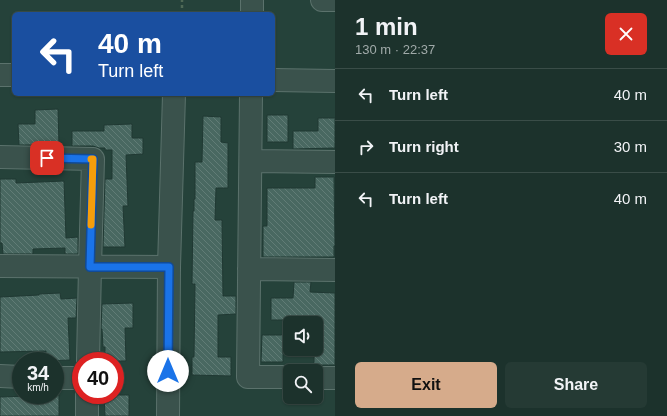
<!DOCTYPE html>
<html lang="en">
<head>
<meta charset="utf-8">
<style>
  :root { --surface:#1c322c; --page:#253a34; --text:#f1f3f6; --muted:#a0aaa9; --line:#3a4d48; --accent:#d6ab8b }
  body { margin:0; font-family:Helvetica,sans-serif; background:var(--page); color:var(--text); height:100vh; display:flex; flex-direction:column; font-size:15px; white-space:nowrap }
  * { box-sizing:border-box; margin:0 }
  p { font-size:13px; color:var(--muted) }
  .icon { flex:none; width:22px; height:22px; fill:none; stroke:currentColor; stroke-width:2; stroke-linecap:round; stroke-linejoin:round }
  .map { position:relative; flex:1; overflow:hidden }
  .details { display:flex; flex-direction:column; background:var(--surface); width:332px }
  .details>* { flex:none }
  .banner { position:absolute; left:12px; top:12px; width:263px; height:84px; border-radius:6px; box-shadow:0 1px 3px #0004,0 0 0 1px var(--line); background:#1a4fa0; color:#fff; overflow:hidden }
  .tools { position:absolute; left:283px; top:316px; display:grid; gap:8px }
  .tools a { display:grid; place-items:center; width:40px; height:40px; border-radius:6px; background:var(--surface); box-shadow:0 1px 3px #0004,0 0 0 1px var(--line); font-size:20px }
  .speed { position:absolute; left:12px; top:352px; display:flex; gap:8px; font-size:20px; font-weight:700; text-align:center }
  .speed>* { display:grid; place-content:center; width:52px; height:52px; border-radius:50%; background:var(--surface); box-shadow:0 1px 3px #0004,0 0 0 1px var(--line); line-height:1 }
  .speed small { font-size:10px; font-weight:400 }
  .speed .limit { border:6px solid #d22; background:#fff; color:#111 }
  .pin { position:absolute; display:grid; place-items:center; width:34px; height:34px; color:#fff; margin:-17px; border-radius:8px; box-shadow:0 2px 6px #0006 }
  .me { position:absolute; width:44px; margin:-22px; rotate:0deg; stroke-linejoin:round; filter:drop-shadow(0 0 3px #0008) }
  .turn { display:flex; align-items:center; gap:14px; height:84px; padding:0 20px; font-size:18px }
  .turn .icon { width:52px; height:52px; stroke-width:2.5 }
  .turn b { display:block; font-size:28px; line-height:34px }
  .round { display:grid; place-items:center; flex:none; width:42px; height:42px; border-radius:6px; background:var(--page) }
  .overview { display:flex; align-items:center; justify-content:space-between; height:68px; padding:0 20px }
  h1 { font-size:24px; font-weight:800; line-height:30px }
  .action { display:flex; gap:8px; margin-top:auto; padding:8px 20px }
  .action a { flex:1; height:46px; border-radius:6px; background:var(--accent); color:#111; font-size:16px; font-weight:800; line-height:46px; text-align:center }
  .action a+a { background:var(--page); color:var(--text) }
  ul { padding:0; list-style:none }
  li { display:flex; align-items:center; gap:12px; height:52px; padding:0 20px; border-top:1px solid var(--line) }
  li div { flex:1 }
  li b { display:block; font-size:15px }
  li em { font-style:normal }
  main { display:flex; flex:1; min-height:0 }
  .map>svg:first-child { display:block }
  .building { fill:url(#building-back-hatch); stroke:#203933 }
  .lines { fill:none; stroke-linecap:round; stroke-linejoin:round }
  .minor-casing { stroke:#5b726c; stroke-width:24 }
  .path { stroke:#4f6956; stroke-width:2.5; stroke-dasharray:3 3; stroke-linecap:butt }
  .minor { stroke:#3a524c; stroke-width:22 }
  .route-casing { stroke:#114b97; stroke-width:10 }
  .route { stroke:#1a73e8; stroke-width:7 }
  .slow { stroke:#f59e0b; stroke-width:7 }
</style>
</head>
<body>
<main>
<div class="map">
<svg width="335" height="416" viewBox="0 0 335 416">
  <defs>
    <pattern id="building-back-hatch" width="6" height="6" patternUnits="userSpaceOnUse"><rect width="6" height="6" fill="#496861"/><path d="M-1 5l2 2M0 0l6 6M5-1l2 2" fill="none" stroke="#617c76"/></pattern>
  </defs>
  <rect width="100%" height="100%" fill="#25423a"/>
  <path class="building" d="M 58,109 L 59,145 L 19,145 L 18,124 L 35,124 L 35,110 Z
    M 267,115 L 288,115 L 288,142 L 267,142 Z
    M 203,116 L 221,117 L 221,142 L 228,143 L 228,188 L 216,188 L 215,220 L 222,220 L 223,296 L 236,296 L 236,314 L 218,315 L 218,357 L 231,357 L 231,376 L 192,375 L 192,357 L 194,357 L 195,284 L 192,284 L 193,211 L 194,211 L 194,199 L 195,199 L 195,162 L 202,162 Z
    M 318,118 L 335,118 L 335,148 L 293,149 L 293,131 L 318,131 Z
    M 132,124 L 132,138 L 143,138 L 143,154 L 126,155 L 128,206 L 123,206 L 125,247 L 103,247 L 105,179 L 112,179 L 112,150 L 105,150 L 105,148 L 99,148 L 93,146 L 72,146 L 72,131 L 104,131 L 104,125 Z
    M 315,177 L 334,177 L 335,246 L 334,246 L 334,257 L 263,257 L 263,226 L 267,226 L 267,188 L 315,188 Z
    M 0,179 L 16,179 L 16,183 L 64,181 L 66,238 L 78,237 L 78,254 L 65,254 L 65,248 L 33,249 L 33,254 L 3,254 L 2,243 L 0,243 Z
    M 294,282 L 311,282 L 310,292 L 335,293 L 335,365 L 314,365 L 314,349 L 316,349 L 316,323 L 313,323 L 313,320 L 271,320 L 271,298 L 293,298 Z
    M 60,293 L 61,299 L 77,298 L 76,318 L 68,318 L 70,360 L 46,361 L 46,351 L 0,352 L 0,297 L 39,295 L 39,294 Z
    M 133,303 L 133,328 L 125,328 L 126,361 L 105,361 L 105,347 L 103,347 L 102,329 L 101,329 L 102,304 Z
    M 262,335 L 283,335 L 283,362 L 261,362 Z
    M 59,395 L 59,416 L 0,416 L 0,397 Z
    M 104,395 L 129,395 L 129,416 L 105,416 Z"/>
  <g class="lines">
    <g class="minor-casing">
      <path id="minor" d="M 322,0 L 335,0
        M 252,14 L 252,0
        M 0,75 L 14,75
        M 273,80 L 335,81
        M 251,94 L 248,377 L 290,377
        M 0,157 L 93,159 L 90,267 L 88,361
        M 251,161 L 335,162
        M 0,266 L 169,267
        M 249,269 L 335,270
        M 0,376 L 21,377
        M 55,378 L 81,378
        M 316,378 L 335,378
        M 87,416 L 87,395
        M 168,416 L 169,267 L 174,94"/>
    </g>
    <path class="path" d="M 182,14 L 182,0"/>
    <use href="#minor" class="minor"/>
  </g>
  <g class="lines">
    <g class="route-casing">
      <path id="route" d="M 47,158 L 93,159 L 90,267 L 169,267 L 168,371"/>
    </g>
    <use href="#route" class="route"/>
    <path class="slow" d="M 91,225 L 93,159 L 91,159"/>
  </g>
</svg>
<div class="tools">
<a><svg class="icon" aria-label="sound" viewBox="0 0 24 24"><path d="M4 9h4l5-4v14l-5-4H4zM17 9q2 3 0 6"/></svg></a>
<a><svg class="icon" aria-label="search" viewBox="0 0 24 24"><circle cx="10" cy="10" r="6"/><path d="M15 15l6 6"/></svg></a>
</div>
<div class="speed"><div>34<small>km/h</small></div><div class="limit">40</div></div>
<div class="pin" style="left:47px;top:158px;background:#d93025"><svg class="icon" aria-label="arrive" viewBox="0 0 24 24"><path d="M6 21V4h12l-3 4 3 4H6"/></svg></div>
<svg class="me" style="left:168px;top:371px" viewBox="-20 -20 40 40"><circle r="19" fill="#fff"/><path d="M0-13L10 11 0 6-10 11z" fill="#1a73e8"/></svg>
<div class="banner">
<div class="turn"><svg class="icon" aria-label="left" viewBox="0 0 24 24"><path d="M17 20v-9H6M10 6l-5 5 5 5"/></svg><div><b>40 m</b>Turn left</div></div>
</div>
</div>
<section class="details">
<div class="overview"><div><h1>1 min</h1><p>130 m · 22:37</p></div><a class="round" style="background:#d93025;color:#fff"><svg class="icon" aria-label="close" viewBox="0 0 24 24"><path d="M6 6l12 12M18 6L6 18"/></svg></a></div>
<ul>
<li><svg class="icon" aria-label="left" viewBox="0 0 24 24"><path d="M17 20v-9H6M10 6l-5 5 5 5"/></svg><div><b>Turn left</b></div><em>40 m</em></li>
<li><svg class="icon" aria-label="right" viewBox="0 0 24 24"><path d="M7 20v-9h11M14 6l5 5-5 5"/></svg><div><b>Turn right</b></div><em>30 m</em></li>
<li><svg class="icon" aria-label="left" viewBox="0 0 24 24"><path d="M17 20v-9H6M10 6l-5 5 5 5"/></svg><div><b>Turn left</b></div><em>40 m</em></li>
</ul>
<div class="action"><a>Exit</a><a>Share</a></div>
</section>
</main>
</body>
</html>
